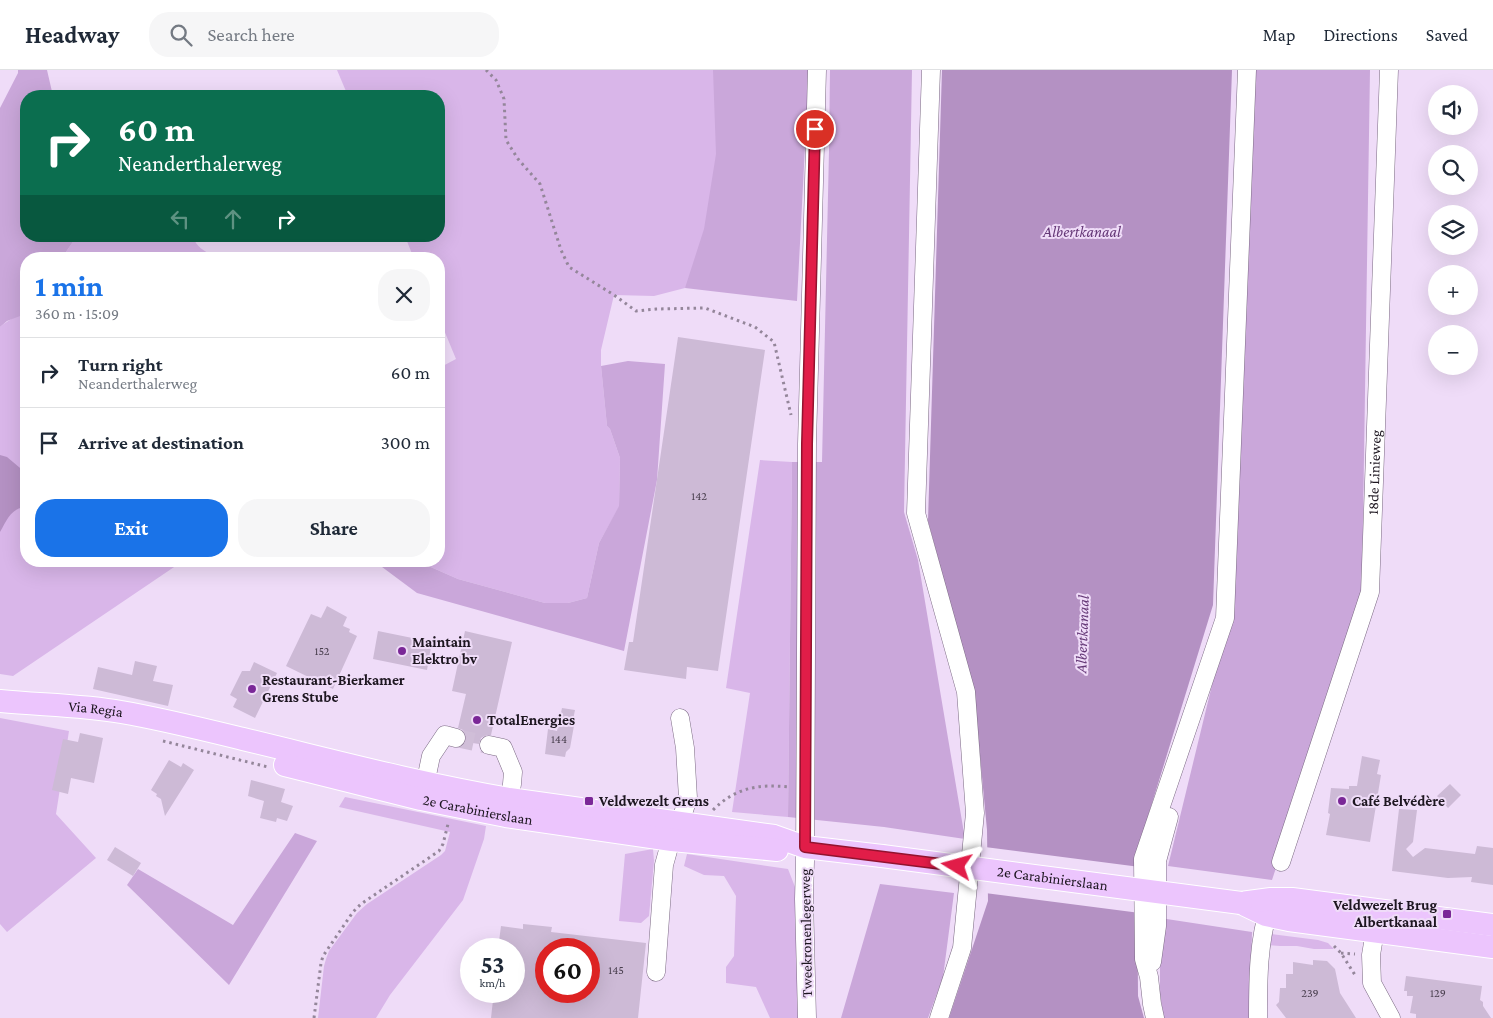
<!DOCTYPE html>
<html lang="en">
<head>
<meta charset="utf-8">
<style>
  :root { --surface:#fff; --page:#f6f6f7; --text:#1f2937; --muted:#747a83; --line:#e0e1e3; --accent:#1a73e8 }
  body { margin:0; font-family:"Crimson Pro",serif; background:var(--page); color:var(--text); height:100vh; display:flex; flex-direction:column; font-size:19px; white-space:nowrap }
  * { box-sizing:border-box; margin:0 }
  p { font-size:16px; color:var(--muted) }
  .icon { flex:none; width:28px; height:28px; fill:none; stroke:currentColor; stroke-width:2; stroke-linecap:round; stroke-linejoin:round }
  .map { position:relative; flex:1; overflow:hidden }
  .sheet { position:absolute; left:20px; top:182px; width:425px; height:315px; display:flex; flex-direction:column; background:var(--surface); border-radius:20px; box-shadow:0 5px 20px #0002 }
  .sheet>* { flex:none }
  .guide { position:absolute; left:20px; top:20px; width:425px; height:152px; border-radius:20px; box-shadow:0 5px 20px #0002; background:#0b6e4f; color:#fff; overflow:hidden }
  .fabs { position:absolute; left:1428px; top:15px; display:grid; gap:10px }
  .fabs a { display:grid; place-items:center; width:50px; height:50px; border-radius:50%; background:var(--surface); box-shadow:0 5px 20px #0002; font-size:25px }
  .speed { position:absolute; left:460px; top:868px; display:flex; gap:10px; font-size:25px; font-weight:700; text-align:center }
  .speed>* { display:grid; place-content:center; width:65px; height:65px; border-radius:50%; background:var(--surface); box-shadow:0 5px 20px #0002; line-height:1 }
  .speed small { font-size:12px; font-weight:400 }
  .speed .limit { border:8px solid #d22; background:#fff; color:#111 }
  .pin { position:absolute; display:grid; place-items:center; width:42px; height:42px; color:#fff; margin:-21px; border:2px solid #fff; border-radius:50%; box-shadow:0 1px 5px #0007 }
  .me { position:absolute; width:55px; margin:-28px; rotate:278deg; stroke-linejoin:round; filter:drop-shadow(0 0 4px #0008) }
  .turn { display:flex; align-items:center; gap:18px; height:105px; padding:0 15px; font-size:22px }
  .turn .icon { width:65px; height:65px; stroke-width:2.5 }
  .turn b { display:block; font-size:35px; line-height:42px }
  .lanes { display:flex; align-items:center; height:48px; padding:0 15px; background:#0003; justify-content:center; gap:25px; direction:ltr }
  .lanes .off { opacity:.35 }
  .round { display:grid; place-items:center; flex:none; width:52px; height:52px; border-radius:20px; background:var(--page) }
  .headline { display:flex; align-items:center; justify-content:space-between; height:85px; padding:0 15px }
  h1 { font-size:30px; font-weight:700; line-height:38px; color:var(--accent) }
  .primary-button { display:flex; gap:10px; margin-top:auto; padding:10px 15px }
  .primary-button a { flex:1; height:58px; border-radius:20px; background:var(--accent); color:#fff; font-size:20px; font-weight:700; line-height:58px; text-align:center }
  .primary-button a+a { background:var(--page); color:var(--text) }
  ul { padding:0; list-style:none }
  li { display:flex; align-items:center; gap:15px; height:70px; padding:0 15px; border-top:1px solid var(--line) }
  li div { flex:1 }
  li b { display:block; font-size:19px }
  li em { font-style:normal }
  header { display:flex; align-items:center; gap:30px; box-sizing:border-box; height:70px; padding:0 25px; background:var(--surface); border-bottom:1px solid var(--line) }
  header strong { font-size:24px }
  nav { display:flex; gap:28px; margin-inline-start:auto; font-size:18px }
  .search { width:350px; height:45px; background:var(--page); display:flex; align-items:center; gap:12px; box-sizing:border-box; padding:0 18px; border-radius:20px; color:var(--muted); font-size:19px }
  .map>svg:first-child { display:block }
  .green { fill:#d9b6e9 }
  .forest { fill:#caa7da }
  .water { fill:#b491c3 }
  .pier { fill:#efdcf8 }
  .building { fill:#cdbad6; fill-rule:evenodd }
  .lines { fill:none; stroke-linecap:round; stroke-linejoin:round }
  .minor-tunnel { stroke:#d0bed8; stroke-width:18; stroke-dasharray:18 9; stroke-linecap:butt }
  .minor-casing { stroke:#7b6a83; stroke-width:19 }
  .major-casing { stroke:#fff; stroke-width:24 }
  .path { stroke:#94869a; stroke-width:3; stroke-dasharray:2.5 4; stroke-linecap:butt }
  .minor { stroke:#fff; stroke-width:18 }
  .major { stroke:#ecc5fd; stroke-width:22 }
  .major-bridge-casing { stroke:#fff; stroke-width:24; stroke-linecap:butt }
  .major-bridge { stroke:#ecc5fd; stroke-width:22 }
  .route-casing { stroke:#92132f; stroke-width:12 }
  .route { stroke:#e11d48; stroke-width:9 }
  .poi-dot { fill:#7a2797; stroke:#efdcf8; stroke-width:2 }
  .labels { text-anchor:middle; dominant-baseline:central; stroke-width:4; stroke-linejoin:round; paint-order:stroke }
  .number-label { font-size:12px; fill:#493f4e }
  .street-label { font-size:15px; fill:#1d1620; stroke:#efdcf8 }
  .poi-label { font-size:15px; font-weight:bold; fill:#1d1620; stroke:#efdcf8; text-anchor:start }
  .water-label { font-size:16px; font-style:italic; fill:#653877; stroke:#efdcf8 }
</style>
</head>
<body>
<header>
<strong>Headway</strong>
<div class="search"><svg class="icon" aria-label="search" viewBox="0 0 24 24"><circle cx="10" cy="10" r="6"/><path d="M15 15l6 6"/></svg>Search here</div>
<nav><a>Map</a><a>Directions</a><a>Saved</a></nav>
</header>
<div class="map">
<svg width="1493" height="948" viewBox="0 0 1493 948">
  <rect width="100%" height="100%" fill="#efdcf8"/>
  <path class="green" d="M 337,0 L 716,0 L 723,168 L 685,218 L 654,226 L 614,225 L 601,280 L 601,296 L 607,356 L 610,359 L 620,388 L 619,437 L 599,473 L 587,528 L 568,533 L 545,533 L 458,509 L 417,491 L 439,491 L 439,298 L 456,289 L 439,248 L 439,189 L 414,189 L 405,166 L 439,166 L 439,26 L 348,26 Z
    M 77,166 L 193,166 C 196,179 208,182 218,189 L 61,189 Z
    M 26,237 L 26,491 L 183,491 L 13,606 L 0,604 L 0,257 C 10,248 18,248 26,237 Z
    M 760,390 L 792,392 L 788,747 L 732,742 L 750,623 L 726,618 Z
    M 0,648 L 69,661 L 56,744 L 96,788 L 7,862 L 0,854 Z
    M 345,727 L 486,756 L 484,769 L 463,830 L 390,925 L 376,948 L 318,948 L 324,896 L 326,889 L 329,881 L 357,843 L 367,834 L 441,785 L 445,781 L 450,762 L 339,737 Z
    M 653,779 L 654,791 L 649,846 L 641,853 L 619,851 L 625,784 Z
    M 687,784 L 788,799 L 797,822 L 801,948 L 770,948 L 756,917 L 726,913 L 726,897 L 734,886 L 736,826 L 724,806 L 704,805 L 684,796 Z
    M 1271,864 L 1318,870 L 1328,873 L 1334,879 L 1314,879 L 1297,876 L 1280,876 L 1267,875 Z"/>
  <path class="forest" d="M 18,0 L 47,0 L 53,26 L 26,26 L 26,166 L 77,166 L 61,189 L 26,189 L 26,237 L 20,246 L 7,251 L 0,257 L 0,38 L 18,3 Z
    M 713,0 L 809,0 L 797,231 L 685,218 L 704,159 L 716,84 Z
    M 830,0 L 912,0 L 904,442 L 918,490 L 965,769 L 884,757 L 788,747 L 792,392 L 822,392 L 829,81 Z
    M 1251,0 L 1370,0 L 1362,516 L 1352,568 L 1272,810 L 1168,796 L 1231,537 Z
    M 628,291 L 665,294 L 657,410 L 624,581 L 417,523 L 374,491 L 417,491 L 458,509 L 545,533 L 568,533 L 587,528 L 599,473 L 619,436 L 620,388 L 610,359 L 607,356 L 601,296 Z
    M 295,763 L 317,771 L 229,915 L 127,815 L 138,799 L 233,855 Z
    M 880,814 L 954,823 L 943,907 L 928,948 L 841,948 Z
    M 1160,848 L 1252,862 L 1250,948 L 1164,948 L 1160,924 Z"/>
  <path class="water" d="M 942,0 L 1232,0 L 1213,535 L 1137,782 L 1138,926 L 1144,948 L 949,948 L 988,831 L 987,760 L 974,622 L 928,451 Z
    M 0,385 L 7,387 L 26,403 L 26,437 C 11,438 7,450 0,462 Z"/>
  <path class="pier" d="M 985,777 L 1140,797 L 1140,843 L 985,823 Z"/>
  <path class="building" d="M 678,267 L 765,280 L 718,601 L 687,597 L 686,609 L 624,600 L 629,572 L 633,572 Z
    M 327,536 L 347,547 L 343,556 L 350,559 L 349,562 L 357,566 L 333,619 L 286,596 L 311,544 L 321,548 Z
    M 378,561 L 432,572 L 427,600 L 373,589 Z
    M 465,561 L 512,572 L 491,665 L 486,665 L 481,668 L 479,674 L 466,672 L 466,665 L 463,660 L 458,658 L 466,624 L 452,621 Z
    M 135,591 L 157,596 L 153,611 L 173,615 L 168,636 L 93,619 L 98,597 L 132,605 Z
    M 254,592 L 277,603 L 255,648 L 233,637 L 237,629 L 230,625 L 242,601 L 250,601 Z
    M 562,638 L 575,640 L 573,650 L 575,650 L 570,678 L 566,682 L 565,687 L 545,684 L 548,659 L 557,661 Z
    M 80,663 L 103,668 L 94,713 L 71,708 L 68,724 L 52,720 L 63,669 L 78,672 Z
    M 1362,686 L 1380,690 L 1377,704 L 1381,705 L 1370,772 L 1326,765 L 1330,744 L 1328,743 L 1331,718 L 1349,719 L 1349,716 L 1357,716 Z
    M 169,690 L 181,697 L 183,693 L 194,700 L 165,746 L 161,729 L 156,726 L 157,724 L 151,720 Z
    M 251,710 L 285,719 L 281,732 L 293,736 L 287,751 L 277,748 L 276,752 L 260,748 L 264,731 L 248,726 Z
    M 1450,714 L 1461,725 L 1448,738 L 1437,726 Z
    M 1399,739 L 1417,740 L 1413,772 L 1406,779 L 1413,787 L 1425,778 L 1475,784 L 1477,776 L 1493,778 L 1493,815 L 1471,812 L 1472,807 L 1448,808 L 1392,801 Z
    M 115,777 L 141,793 L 133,806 L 107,790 Z
    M 523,854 L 552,857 L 551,862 L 646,873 L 638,948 L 491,948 L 494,921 L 514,921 L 514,879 L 498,879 L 501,856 L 523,859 ZM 546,879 L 589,879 L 589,921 L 546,921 Z
    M 1313,890 L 1327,891 L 1335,899 L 1340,923 L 1356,948 L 1286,948 L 1276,935 L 1279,932 L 1280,918 L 1286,918 L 1286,904 L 1293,904 L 1293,892 L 1313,895 Z
    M 1406,906 L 1482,916 L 1480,930 L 1483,932 L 1483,936 L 1491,948 L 1416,948 L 1416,944 L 1410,943 L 1413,926 L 1407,926 L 1407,921 L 1404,921 Z"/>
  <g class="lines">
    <path class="minor-tunnel" d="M 456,668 L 489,675"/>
    <g class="minor-casing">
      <g id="minor">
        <path d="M 931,0 L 916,443 L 966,622 L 975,743 L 962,878 L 939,948"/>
        <path d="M 489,675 L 503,678 L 513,702 L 512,714 L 507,741"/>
        <path d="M 423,724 L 431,686 L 445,665 L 456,668"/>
        <path id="s1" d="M 1281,792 L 1370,522 L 1389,0"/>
        <path d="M 1377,849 L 1371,885 L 1372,913 L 1391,948"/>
        <path d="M 1152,892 L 1157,856 L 1157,791 L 1169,747"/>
        <path d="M 656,902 L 664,795 L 669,777 L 680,753 L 688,728 L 685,678 L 680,648"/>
        <path d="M 807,948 L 804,829 L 805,791 L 807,374 L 817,0"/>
        <path d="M 1155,948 L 1152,934 L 1149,907 L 1144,889 L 1143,789 L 1225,548 L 1247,0"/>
        <path d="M 1258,948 C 1258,910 1258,871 1270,835"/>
      </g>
    </g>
    <g class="major-casing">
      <g id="major">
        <path id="s2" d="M 0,631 C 40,635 81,635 121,642 C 162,649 202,659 243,669 C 331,690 420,714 509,729 L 774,766 L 805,777 L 882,786"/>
        <path id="s3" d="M 285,695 L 421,729 L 506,746 L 672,770 L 777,780"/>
        <path d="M 1241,833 L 1266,845 L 1289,850 L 1493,877"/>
        <path d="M 1241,833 L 1271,829 L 1292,829 L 1493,855"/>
      </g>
    </g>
    <path class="path" d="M 486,0 L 496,10 L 504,29 L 506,70 L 518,89 L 540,114 L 561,180 L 569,197 L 614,225 L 636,241 L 656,239 L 705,238 L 755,257 L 774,272 L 791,345
      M 163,671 L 268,697
      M 713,740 C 736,717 759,714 790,717
      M 1334,876 L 1341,883 L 1355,905
      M 1341,883 L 1355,884
      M 314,948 L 321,893 L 323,886 L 353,842 L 361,834 L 439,781 L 443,774 L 448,754"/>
    <use href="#minor" class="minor"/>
    <use href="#major" class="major"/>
    <g class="major-bridge-casing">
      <g id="major-bridge">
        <path id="s4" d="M 882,786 L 1241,833"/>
      </g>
    </g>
    <use href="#major-bridge" class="major-bridge"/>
  </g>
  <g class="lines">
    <g class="route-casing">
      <path id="route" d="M 815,59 L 807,374 L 805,777 L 957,796"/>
    </g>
    <use href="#route" class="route"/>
  </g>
  <g class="poi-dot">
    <circle cx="402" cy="581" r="5"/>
    <circle cx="252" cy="619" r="5"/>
    <circle cx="477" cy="650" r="5"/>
    <rect x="584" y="726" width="10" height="10" rx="2.5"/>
    <circle cx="1342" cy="731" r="5"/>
    <rect x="1442" y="839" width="10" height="10" rx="2.5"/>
  </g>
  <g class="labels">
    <g class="number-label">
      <text x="699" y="426">142</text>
      <text x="322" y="581">152</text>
      <text x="559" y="669">144</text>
      <text x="616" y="900">145</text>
      <text x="1310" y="923">239</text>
      <text x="1438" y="923">129</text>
    </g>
    <g class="street-label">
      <text stroke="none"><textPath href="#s1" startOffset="404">18de Linieweg</textPath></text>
      <text stroke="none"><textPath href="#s2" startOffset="96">Via Regia</textPath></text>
      <text stroke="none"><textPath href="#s3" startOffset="198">2e Carabinierslaan</textPath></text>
      <text stroke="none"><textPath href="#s4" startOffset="172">2e Carabinierslaan</textPath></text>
      <text transform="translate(806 863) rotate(-91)">Tweekronenlegerweg</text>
    </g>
    <g class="poi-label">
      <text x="412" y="572">Maintain<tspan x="412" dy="17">Elektro bv</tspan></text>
      <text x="262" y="610">Restaurant-Bierkamer<tspan x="262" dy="17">Grens Stube</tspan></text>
      <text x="487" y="650">TotalEnergies</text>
      <text x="599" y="731">Veldwezelt Grens</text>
      <text x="1352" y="731">Café Belvédère</text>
      <text x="1437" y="835" text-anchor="end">Veldwezelt Brug<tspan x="1437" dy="17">Albertkanaal</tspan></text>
    </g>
    <g class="water-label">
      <text x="1082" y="161">Albertkanaal</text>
      <text transform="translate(1082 564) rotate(-88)">Albertkanaal</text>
    </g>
  </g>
</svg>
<div class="fabs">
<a><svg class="icon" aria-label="sound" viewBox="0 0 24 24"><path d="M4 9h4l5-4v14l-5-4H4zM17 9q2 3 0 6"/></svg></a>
<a><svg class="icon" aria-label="search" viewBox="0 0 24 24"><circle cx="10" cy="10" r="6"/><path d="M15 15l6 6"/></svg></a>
<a><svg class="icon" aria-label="layers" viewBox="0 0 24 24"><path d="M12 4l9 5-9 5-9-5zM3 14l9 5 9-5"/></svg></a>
<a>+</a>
<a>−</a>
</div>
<div class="speed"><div>53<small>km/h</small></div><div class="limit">60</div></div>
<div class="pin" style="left:815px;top:59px;background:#d93025"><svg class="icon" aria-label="arrive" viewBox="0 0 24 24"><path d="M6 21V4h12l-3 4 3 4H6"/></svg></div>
<svg class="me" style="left:957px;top:796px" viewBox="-20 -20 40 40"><path d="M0-17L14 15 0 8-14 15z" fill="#e11d48" stroke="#fff" stroke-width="4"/></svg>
<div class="guide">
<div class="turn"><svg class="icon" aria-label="right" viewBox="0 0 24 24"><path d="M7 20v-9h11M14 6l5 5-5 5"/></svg><div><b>60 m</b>Neanderthalerweg</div></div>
<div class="lanes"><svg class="icon off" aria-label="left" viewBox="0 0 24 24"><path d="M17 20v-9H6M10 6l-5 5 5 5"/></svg><svg class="icon off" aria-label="ahead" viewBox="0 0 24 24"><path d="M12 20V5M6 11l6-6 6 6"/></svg><svg class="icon" aria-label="right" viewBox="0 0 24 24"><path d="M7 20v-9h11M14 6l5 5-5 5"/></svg></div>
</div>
<section class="sheet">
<div class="headline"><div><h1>1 min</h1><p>360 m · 15:09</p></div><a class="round"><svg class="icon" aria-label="close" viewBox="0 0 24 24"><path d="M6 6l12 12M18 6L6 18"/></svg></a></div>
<ul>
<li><svg class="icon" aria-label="right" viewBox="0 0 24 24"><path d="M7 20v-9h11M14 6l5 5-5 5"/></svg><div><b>Turn right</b><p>Neanderthalerweg</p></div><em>60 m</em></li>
<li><svg class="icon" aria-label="arrive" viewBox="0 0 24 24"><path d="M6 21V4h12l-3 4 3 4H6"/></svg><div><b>Arrive at destination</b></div><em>300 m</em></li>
</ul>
<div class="primary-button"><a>Exit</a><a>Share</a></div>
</section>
</div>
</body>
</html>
